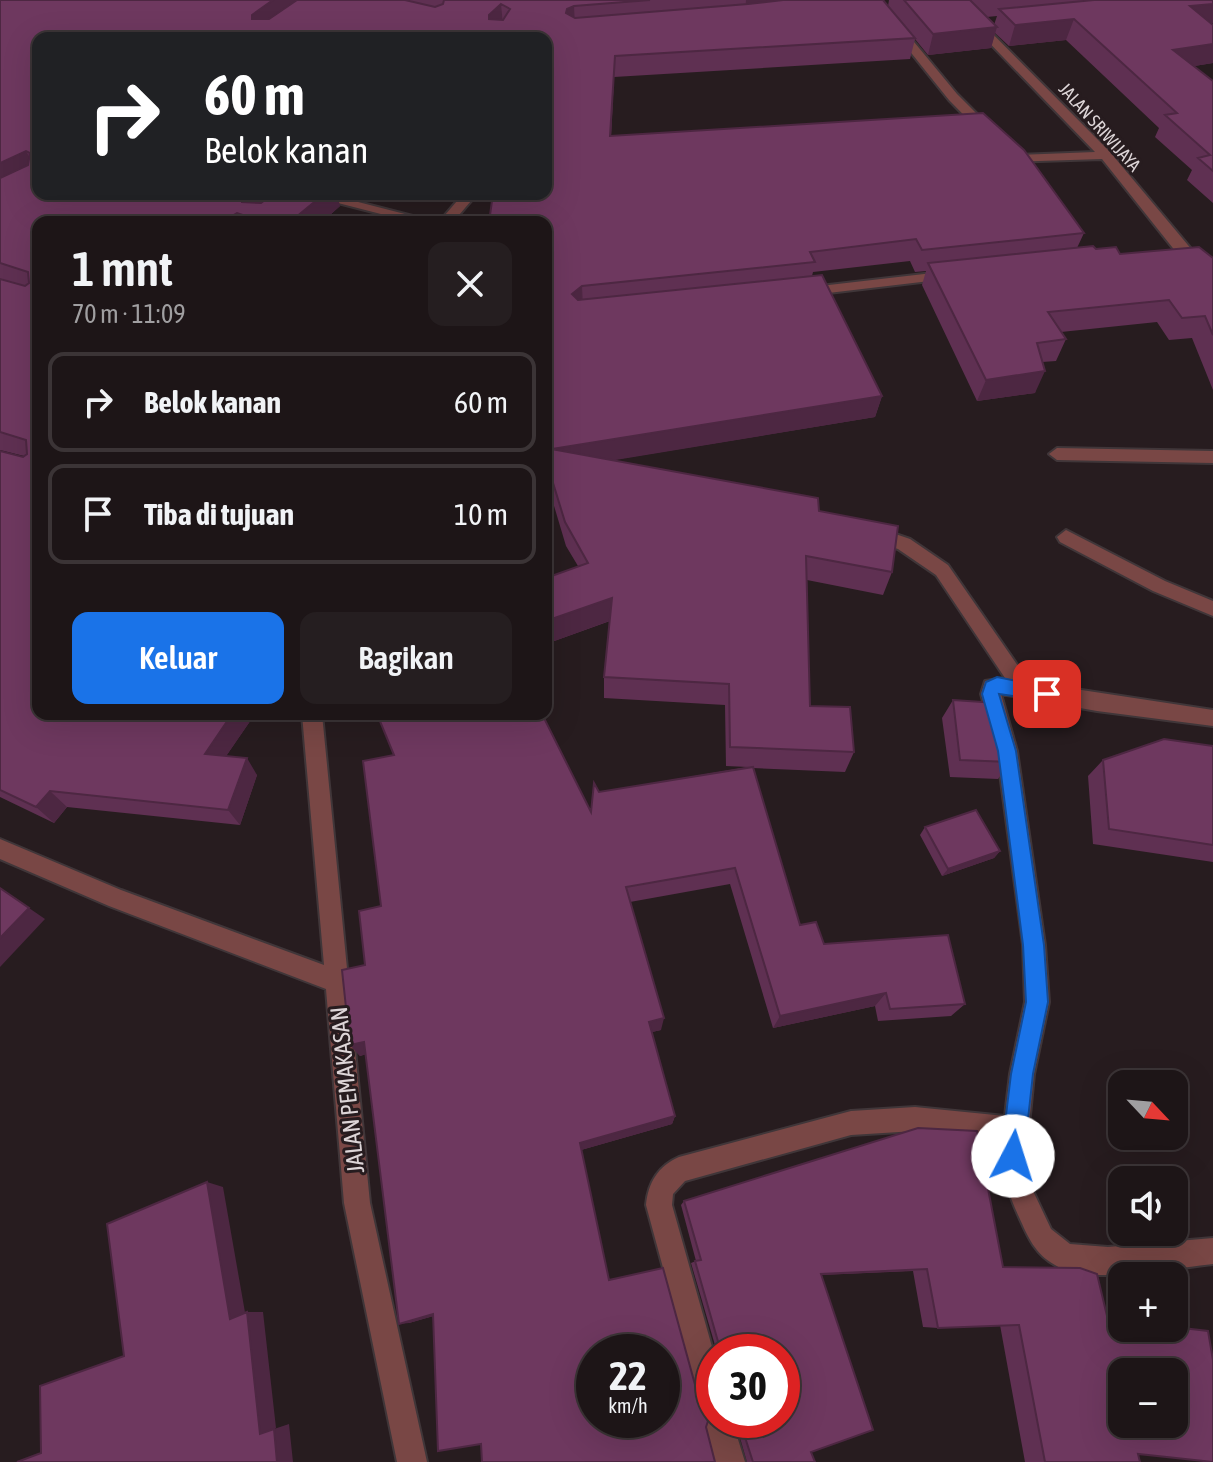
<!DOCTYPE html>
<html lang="id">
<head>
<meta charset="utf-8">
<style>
  :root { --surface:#1d1517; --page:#251e20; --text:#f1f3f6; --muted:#a09fa1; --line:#3b3436; --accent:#1a73e8 }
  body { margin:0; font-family:"Asap Condensed",sans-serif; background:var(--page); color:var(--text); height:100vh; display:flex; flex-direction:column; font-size:30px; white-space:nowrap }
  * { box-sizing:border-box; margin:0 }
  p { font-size:26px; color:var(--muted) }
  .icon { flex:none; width:44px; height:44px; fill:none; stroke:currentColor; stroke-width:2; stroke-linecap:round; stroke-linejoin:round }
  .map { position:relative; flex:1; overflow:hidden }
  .panel { position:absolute; left:32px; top:216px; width:520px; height:504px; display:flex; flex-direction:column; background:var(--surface); border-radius:16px; box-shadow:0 8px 32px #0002,0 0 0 2px var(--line) }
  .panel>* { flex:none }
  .banner { position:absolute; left:32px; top:32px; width:520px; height:168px; border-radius:16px; box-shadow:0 8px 32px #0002,0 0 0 2px var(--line); background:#202124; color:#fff; overflow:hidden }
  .needle { width:52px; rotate:116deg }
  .fabs { position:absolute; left:1108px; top:1070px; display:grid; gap:16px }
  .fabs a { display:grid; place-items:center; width:80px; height:80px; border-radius:16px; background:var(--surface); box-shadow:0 8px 32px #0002,0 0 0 2px var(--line); font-size:40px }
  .speed { position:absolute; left:576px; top:1334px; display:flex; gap:16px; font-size:40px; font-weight:700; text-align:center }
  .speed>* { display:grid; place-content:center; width:104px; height:104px; border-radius:50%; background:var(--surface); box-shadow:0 8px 32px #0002,0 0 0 2px var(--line); line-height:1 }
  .speed small { font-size:20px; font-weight:400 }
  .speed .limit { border:12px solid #d22; background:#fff; color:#111 }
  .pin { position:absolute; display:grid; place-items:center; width:68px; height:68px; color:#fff; margin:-34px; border-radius:16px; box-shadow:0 4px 12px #0006 }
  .me { position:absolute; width:88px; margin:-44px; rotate:5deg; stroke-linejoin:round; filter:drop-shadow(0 0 6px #0008) }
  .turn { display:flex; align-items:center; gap:28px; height:168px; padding:0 40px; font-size:36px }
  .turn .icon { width:104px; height:104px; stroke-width:2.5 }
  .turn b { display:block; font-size:56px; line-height:68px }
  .round { display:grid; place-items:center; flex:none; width:84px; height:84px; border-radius:16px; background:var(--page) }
  .headline { display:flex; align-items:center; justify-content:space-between; height:136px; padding:0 40px }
  h1 { font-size:48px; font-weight:600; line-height:60px }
  .action { display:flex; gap:16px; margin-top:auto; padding:16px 40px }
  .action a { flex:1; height:92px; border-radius:16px; background:var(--accent); color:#fff; font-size:32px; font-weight:600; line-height:92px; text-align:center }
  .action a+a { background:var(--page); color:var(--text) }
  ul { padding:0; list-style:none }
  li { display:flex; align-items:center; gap:24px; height:100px; margin:0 16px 12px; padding:0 24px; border:4px solid var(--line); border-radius:16px }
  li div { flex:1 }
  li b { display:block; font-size:30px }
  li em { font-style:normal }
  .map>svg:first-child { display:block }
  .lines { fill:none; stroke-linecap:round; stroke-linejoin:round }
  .minor-casing { stroke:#403639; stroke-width:4 }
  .minor { fill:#794745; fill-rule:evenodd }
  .wall { fill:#5f3052; fill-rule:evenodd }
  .shaded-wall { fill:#4d2742 }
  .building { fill:#6e385f; stroke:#4d2742; stroke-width:2; fill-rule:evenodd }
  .route { fill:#1a73e8; stroke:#114b97; stroke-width:2 }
  .labels { text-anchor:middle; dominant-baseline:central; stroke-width:6; stroke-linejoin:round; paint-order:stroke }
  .far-street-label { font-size:18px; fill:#ddd5d7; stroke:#271c1f }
  .near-street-label { font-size:24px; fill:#ddd5d7; stroke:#271c1f }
</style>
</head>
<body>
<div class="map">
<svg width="1213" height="1462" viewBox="0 0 1213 1462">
  <rect width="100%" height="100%" fill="#271c1f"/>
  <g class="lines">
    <g class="minor-casing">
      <path id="minor" d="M 948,0 L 959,0 L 1110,152 L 1213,275 L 1213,287 L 1184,262 L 1102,159 L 1010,162 L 949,100 L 892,29 L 892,25 L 900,25 L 957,94 L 1018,155 L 1095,152 Z
        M 303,194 L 327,194 L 436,222 L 412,222 Z
        M 463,194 L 477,194 L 453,222 L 439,222 Z
        M 950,271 L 957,275 L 955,278 L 803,296 L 796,292 L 803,288 Z
        M 1057,448 L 1213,451 L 1213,463 L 1057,460 L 1049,454 Z
        M 872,526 L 910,539 L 948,565 L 1029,682 L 1213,710 L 1213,726 L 1097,711 L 1001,694 L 1017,751 L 1045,945 L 1049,1002 L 1034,1074 L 1026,1156 L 1034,1193 L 1051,1229 L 1070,1244 L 1108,1247 L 1213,1238 L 1213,1264 C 1174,1268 1088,1286 1055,1265 C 1035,1254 1028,1237 1019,1217 C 1008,1193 999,1167 1002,1140 L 915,1131 L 851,1135 L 685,1181 L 673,1194 L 672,1205 L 714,1354 L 714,1420 L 732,1420 L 745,1462 L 715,1462 L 704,1420 L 706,1415 L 700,1404 L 646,1205 C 648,1183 658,1166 679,1157 L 851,1111 L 915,1107 L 1005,1116 L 1010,1074 L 1025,1002 L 1023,945 L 997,751 L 981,694 L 985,681 L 1005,678 L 936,575 L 898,549 L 866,538 L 863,533 Z
        M 1066,530 L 1165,581 L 1213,601 L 1213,616 L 1153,591 L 1060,542 L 1057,537 Z
        M 302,714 L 322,714 L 370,1203 L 427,1462 L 397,1462 L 344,1203 L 326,989 L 109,906 L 0,859 L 0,839 L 121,890 L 324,965 Z"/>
    </g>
    <use href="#minor" class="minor"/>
  </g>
  <path class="wall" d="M 0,0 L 883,0 L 888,6 L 889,0 L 1213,0 L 1211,24 L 1213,25 L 1213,63 L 1194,66 L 1213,81 L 1213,203 L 1187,180 L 1192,170 L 1155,137 L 1159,128 L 1066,40 L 1009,46 L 995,33 L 991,48 L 928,55 L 915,39 L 910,59 L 614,77 L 611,136 L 1084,233 L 1077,248 L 1096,249 L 1120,254 L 1213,258 L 1213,390 L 1192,338 L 1169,340 L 1157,322 L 1061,332 L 1066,339 L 1056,361 L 1042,362 L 1035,393 L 977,401 L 922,285 L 926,271 L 915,272 L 910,261 L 813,272 L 812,276 L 882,396 L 875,417 L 612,460 L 819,511 L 892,572 L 883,595 L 807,580 L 810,706 L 854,752 L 845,772 L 753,768 L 800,925 L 824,944 L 965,1004 L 951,1016 L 878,1021 L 875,1006 L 773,1028 L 730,884 L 630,902 L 661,1030 L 652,1032 L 675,1116 L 672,1124 L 581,1150 L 481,1444 L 433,1316 L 409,1323 L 366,1054 L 360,1056 L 350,1045 L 365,965 L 381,906 L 591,812 L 599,792 L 748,767 L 726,766 L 725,705 L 604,698 L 604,677 L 610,621 L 546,644 L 578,566 L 566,546 L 546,479 L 546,38 L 38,194 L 340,206 L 322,222 L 38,222 L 38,714 L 255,714 L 226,756 L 257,775 L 240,825 L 67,807 L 54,823 L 0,797 L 0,451 L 23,457 L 24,456 L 0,450 ZM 997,16 L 994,25 L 987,17 Z
    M 339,194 L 401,194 L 398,199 L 351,197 Z
    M 953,700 L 1010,762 L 998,779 L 950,777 L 942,718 Z
    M 1213,746 L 1213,862 L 1093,844 L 1088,776 L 1103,760 Z
    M 925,827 L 1000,851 L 994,858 L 942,876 L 920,835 Z
    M 684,1201 L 1003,1267 L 1138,1454 L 1140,1462 L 1025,1462 L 1000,1325 L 938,1328 L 923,1327 L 913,1271 L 821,1275 L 811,1452 L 815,1462 L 747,1462 L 736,1424 L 723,1423 L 720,1420 L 782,1420 L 782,1352 L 717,1352 L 691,1263 L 696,1261 L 681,1205 Z"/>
  <path class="shaded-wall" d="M 273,0 L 308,0 L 258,38 L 252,19 L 252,15 Z
    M 746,0 L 848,0 L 745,13 Z
    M 501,4 L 503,25 L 491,36 L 489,15 Z
    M 1213,4 L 1213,23 L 1180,27 L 1190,6 Z
    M 574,6 L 575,27 L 566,13 L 567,9 Z
    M 1074,19 L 1066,40 L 1009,46 L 1015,25 Z
    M 997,27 L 991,48 L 928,55 L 933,34 Z
    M 1213,44 L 1213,63 L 1164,71 L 1173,50 Z
    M 615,56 L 614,77 L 610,158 L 610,136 Z
    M 26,151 L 37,172 L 0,190 L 0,163 Z
    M 246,194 L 281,194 L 251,218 L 242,202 L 242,198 Z
    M 324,194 L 337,194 L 340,206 L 322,222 L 290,222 Z
    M 237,213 L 240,222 L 222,222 Z
    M 582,286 L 583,308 L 572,294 Z
    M 1045,371 L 1035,393 L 977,401 L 986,380 Z
    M 882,396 L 875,417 L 549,471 L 546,450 Z
    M 612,598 L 612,620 L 546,644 L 546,621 Z
    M 232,714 L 255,714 L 216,771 L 205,754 Z
    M 247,758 L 257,775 L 240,825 L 228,810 Z
    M 50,791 L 67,807 L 54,823 L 36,807 Z
    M 1000,851 L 994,858 L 942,876 L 948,869 Z
    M 29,908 L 45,919 L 0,967 L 0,938 Z
    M 886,993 L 875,1006 L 773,1028 L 780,1016 Z
    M 664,1018 L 661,1030 L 647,1033 L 649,1022 Z
    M 364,1042 L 374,1052 L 360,1056 L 350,1045 Z
    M 675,1116 L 672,1124 L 581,1150 L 580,1143 Z
    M 207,1182 L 223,1187 L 246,1318 L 230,1319 Z
    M 247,1312 L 263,1312 L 276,1428 L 260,1434 Z
    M 433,1314 L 441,1314 L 409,1323 L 399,1324 Z
    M 289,1424 L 293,1462 L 277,1462 L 274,1429 Z"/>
  <path class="building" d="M 0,0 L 273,0 L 252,15 L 252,19 L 269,19 L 297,0 L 405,0 L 435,7 L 443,4 L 444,0 L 650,0 L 574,6 L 567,9 L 566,13 L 575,18 L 748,4 L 783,0 L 883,0 L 915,38 L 615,56 L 610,136 L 983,113 L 1024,150 L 1084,233 L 922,250 L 916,239 L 810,252 L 815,262 L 582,286 L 572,294 L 578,300 L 822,275 L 882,396 L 552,449 L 546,448 L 546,222 L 489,222 L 493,194 L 546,194 L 546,38 L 38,38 L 38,194 L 246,194 L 242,198 L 242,202 L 261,203 L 273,194 L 324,194 L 290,222 L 264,222 L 237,213 L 222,222 L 38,222 L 38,714 L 232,714 L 205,754 L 247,758 L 228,810 L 50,791 L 36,807 L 0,790 L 0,451 L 23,457 L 27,454 L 26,440 L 0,432 L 0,279 L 25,286 L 29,283 L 28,272 L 0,263 L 0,178 L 28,165 L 30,153 L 26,151 L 0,163 ZM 501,4 L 510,9 L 503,20 L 489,19 L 489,15 Z
    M 904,0 L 970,0 L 997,27 L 933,34 Z
    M 1094,0 L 1213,0 L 1213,4 L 1190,6 L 1213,25 L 1213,44 L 1173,50 L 1213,81 L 1213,171 L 1198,158 L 1210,155 L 1165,115 L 1177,113 L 1074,19 L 1015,25 L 999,9 Z
    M 1093,246 L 1096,249 L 1116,247 L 1120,254 L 1199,247 L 1213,258 L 1213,335 L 1205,316 L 1182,318 L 1169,300 L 1048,312 L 1066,339 L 1037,343 L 1045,371 L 986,380 L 928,263 Z
    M 546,448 L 818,498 L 819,511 L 898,526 L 892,572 L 806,556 L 810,706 L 850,707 L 854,752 L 730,747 L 729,684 L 604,677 L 612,598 L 546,621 L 546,578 L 588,563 L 565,522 L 546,460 Z
    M 953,700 L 997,703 L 1010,762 L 960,760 Z
    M 377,714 L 542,714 L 591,812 L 594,783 L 599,792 L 753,767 L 800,925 L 816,922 L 824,944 L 948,935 L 965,1004 L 890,1009 L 886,993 L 780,1016 L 735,868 L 626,887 L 664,1018 L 649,1022 L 675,1116 L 580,1143 L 609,1280 L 663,1268 L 702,1410 L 708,1421 L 706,1427 L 715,1462 L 482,1462 L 481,1444 L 438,1451 L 433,1314 L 399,1324 L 364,1042 L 350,1045 L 342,970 L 365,965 L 359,911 L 381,906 L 363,761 L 394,755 ZM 594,1352 L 662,1352 L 662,1420 L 594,1420 Z
    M 1164,739 L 1213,746 L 1213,845 L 1109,829 L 1103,760 Z
    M 976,810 L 1000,851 L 948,869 L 925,827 Z
    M 0,888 L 29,908 L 0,938 Z
    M 918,1128 L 977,1131 L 1003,1267 L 1080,1268 L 1097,1274 L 1108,1320 L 1122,1322 L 1122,1328 L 1174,1327 L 1208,1331 L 1213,1360 L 1213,1462 L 1138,1454 L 1140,1462 L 1045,1462 L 1019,1325 L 938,1328 L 927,1269 L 821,1274 L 873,1430 L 811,1452 L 815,1462 L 753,1462 L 741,1425 L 723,1423 L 723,1420 L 782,1420 L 782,1352 L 721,1352 L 695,1261 L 701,1260 L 684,1201 ZM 1122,1372 L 1174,1372 L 1174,1424 L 1122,1424 Z
    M 207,1182 L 230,1319 L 247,1312 L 260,1434 L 274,1429 L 277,1462 L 17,1462 L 41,1453 L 40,1386 L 124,1356 L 107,1224 Z"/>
  <path class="route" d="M 997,677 L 1047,687 L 1056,694 L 1047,701 L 999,694 L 1016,751 L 1044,945 L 1048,1002 L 1033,1074 L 1024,1156 L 1021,1164 L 1013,1168 L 1004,1164 L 1001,1156 L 1011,1074 L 1026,1002 L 1023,945 L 998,751 L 982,694 L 986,682 Z"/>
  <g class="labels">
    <g class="far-street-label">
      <text transform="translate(1100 127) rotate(48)">JALAN SRIWIJAYA</text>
    </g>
    <g class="near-street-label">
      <text transform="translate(347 1090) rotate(-96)">JALAN PEMAKASAN</text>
    </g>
  </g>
</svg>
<div class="fabs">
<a><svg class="needle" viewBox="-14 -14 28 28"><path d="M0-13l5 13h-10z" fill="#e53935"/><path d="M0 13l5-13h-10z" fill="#a09fa1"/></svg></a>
<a><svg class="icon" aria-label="sound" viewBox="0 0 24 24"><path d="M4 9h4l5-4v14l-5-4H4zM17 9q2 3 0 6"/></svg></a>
<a>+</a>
<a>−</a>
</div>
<div class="speed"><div>22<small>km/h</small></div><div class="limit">30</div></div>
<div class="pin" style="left:1047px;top:694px;background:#d93025"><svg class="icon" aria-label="arrive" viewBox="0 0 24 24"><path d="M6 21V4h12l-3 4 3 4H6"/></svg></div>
<svg class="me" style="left:1013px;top:1156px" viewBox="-20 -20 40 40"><circle r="19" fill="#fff"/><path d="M0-13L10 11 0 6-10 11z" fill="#1a73e8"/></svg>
<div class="banner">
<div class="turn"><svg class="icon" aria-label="right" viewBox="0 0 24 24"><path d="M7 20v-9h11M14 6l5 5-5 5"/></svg><div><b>60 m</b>Belok kanan</div></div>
</div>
<section class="panel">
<div class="headline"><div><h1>1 mnt</h1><p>70 m · 11:09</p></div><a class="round"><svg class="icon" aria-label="close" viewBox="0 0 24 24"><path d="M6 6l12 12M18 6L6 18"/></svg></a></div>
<ul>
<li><svg class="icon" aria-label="right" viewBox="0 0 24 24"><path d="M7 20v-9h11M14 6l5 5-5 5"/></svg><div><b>Belok kanan</b></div><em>60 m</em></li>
<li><svg class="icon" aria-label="arrive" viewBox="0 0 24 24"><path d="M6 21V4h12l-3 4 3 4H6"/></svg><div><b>Tiba di tujuan</b></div><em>10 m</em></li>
</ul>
<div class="action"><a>Keluar</a><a>Bagikan</a></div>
</section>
</div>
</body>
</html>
